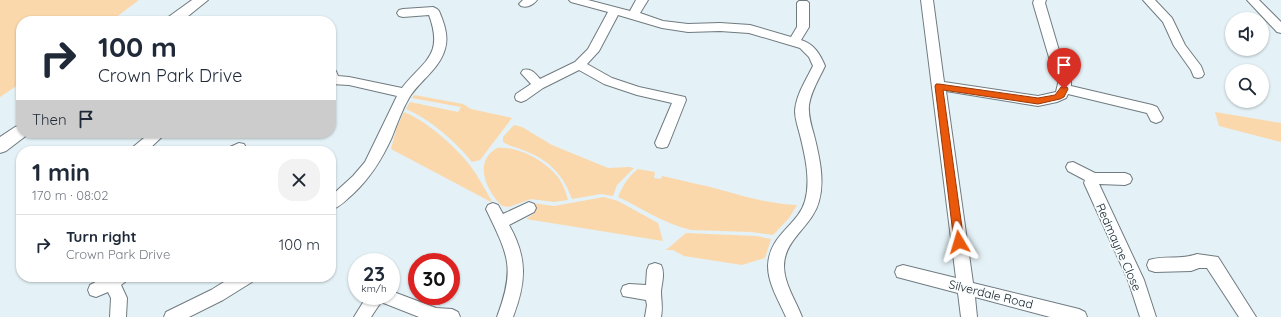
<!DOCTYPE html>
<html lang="en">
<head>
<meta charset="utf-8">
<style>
  :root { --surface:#fff; --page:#f2f2f3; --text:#1f2937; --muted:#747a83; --line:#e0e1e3 }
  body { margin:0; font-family:Quicksand,sans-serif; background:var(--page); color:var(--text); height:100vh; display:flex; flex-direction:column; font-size:15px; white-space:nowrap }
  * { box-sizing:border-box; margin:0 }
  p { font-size:13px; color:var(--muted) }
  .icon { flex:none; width:22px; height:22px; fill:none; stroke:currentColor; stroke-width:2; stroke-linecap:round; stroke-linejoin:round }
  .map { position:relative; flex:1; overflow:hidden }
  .side { position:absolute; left:16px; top:146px; width:320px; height:136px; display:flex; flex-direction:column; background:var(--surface); border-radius:16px; box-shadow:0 1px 3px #0004 }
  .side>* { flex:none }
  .banner { position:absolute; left:16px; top:16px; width:320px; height:122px; border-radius:16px; box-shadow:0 1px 3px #0004; background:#fff; color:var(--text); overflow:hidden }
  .fabs { position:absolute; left:1225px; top:12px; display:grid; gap:8px }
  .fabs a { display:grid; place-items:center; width:44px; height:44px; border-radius:50%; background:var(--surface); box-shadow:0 1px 3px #0004; font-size:20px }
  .speed { position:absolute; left:348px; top:253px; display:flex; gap:8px; font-size:20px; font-weight:700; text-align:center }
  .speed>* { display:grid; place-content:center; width:52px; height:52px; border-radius:50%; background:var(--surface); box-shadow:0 1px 3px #0004; line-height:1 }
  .speed small { font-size:10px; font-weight:400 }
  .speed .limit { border:6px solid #d22; background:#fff; color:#111 }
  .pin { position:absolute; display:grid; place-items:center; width:34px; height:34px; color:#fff; margin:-41px -17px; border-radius:50% 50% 50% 0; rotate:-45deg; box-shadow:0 0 4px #0007 }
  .pin .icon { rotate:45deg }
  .me { position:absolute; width:44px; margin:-22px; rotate:353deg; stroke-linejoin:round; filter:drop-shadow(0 0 3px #0008) }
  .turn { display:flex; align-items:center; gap:14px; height:84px; padding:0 16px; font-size:18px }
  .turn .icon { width:52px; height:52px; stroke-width:2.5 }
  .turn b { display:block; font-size:28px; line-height:34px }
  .then { display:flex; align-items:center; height:38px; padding:0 16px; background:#0003; gap:8px; font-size:15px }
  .round { display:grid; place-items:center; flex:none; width:42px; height:42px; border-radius:16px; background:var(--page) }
  .head { display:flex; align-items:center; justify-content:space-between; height:68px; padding:0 16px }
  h1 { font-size:24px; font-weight:700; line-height:30px }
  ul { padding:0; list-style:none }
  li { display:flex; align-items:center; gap:12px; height:60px; padding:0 16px; border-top:1px solid var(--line) }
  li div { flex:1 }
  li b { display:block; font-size:15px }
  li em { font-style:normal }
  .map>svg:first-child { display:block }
  .green { fill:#fbd8ab }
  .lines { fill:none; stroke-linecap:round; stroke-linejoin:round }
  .minor-casing { stroke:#707b80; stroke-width:2 }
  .major-casing { stroke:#707b80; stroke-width:2 }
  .minor { fill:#fff; fill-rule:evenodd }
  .major { fill:#fff; fill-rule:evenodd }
  .route { fill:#ea580c; stroke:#983908 }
  .labels { text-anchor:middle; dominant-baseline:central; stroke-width:3.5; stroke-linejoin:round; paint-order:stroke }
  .street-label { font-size:12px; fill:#171b1d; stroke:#f8fdff }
</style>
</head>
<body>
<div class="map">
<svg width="1281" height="317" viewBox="0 0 1281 317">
  <rect width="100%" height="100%" fill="#e4f1f6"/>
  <path class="green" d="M 0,0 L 139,0 L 111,21 L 21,21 L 21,83 L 0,97 Z
    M 414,95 L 463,104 L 471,109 L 512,118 L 480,160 L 472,162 C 454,140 431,120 406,109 L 410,102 L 458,112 L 461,107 L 412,98 Z
    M 404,112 C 428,121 467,156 479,179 C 484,187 488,195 493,203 L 391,149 L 397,127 Z
    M 1215,112 L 1281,123 L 1281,142 L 1219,126 Z
    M 514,125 L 522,127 L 552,145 L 608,168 L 629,167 L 634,168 L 617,185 L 613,196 L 601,194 L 572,199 C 563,174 549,160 523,150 C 516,147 509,146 503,142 L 503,137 Z
    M 497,148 C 519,146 545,161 558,177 C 563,184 566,192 568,200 L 554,202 L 531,199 L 509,207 L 502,206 C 486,190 473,162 497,148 Z
    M 638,169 L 655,172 L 654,178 L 661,179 L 662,176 C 683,181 704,185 725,191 C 749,198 772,204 797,205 L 789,218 L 773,235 L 751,232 L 691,230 C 664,224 642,208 618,197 C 623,185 628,177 638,169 Z
    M 604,197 L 618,201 L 658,223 L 663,241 L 526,219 L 535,213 L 534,212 L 532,203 L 554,206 Z
    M 686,233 L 756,236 L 771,239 L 765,258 L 742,265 L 684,256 L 673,250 L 666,250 Z"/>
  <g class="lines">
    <g class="minor-casing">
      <path id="minor" d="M 523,0 L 537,0 C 533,5 527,8 521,6 L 519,4 Z
        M 569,0 L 588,0 L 630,11 L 636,0 L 648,0 L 640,13 L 663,21 L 688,24 L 720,23 L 750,25 L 791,37 L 797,27 L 797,3 L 799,1 L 807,1 L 809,3 L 809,27 L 801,40 C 814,44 820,54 825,66 C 819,79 811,91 809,105 C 808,115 811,125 814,135 C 819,155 825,180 819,201 C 813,226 784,239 784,266 C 784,284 796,301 802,317 L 786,317 C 779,301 768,284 768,266 C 769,234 798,226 805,201 C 811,180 805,155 800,135 C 798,127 795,119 795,111 C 796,95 806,80 813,66 L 809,57 L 800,48 L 749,33 L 720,31 L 688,32 L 662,28 L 618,15 L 599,51 L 587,64 L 612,78 L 639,87 L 685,97 L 686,100 L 669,143 L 667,147 L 662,148 L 657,147 L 655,143 L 672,103 L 637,95 L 604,84 L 579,70 L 543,88 L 526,100 L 521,102 L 516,100 L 515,97 L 516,94 L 531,84 L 521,73 L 523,70 C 531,68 535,73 540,79 L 575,62 L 588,49 L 608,12 L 571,2 Z
        M 921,0 L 933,0 L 944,82 L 1038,96 L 1056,92 L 1059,79 L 1051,64 L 1033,3 L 1034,0 L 1046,0 L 1045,3 L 1063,64 L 1071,79 L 1071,86 L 1152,105 L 1157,107 L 1163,118 L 1161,121 L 1156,123 L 1151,121 L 1147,113 L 1068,94 L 1066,98 L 1057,102 L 1038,106 L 946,91 L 973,283 L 1079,309 L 1085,312 L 1087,317 L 1050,317 L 975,297 L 977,317 L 961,317 L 958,293 L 897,277 L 895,272 L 897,267 L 903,265 L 956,278 Z
        M 1143,0 L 1155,0 L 1172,18 L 1185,45 L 1201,66 L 1204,74 L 1202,77 L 1198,78 L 1194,77 L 1191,70 L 1174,46 L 1163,22 Z
        M 1247,0 L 1259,0 L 1281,22 L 1281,33 L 1277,32 Z
        M 433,7 L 437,9 L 439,11 C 444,23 449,36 445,49 C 439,70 420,80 409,98 C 402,110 397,124 392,137 C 382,159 371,177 353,194 C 346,200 340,207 331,210 L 331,196 L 353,176 L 365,162 L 397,96 L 349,85 L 331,84 L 331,70 L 336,71 L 338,76 L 349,77 L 402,88 C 424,60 444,56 429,15 L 403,17 L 399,16 L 397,13 L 399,10 L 403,9 Z
        M 150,133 L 166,133 L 147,151 L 131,151 L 133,147 Z
        M 239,143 L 244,144 L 246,148 L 244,151 L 228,151 L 230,147 Z
        M 1073,162 L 1095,173 L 1125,173 L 1130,175 L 1132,179 L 1130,183 L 1125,185 L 1099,184 L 1144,280 L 1156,317 L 1140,317 L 1128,280 L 1084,183 L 1085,180 L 1068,171 L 1066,167 L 1068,163 Z
        M 529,202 L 534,204 L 536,208 L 534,212 L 509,225 C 528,258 526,283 513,317 L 497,317 C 516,267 508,255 486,209 L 488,205 L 493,203 L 498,205 L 503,214 Z
        M 1197,254 L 1218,257 L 1256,317 L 1239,317 L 1207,268 L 1199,268 L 1191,271 L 1155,272 L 1149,270 L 1147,265 L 1149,260 C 1165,255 1182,260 1197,254 Z
        M 655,263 L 661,265 C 665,273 662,282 661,291 C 661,301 663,306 661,317 L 645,317 L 647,305 L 646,300 L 623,296 L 621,291 L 623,286 L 629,284 L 646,285 L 647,270 L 649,265 Z
        M 105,277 L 127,277 L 125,282 L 121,285 L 127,298 L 126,317 L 110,317 L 111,298 L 108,292 L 96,297 L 90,295 L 88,290 L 90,285 Z
        M 232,277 L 254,277 L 252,282 L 223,300 L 189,317 L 164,317 L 166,312 L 211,290 Z
        M 391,291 L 436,308 L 452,309 L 458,312 L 460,317 L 419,317 L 381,302 L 371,317 L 354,317 L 367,296 L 391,296 Z"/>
    </g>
    <g class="major-casing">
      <path id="major" d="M 192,0 L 208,0 L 182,21 L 165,21 L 167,18 Z
        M 21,125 L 21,133 L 29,133 L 27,135 L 6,151 L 0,153 L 0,137 L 15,127 Z"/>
    </g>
    <use href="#minor" class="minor"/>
    <use href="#major" class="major"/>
  </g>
  <path class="route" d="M 936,84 L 939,84 L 1038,98 L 1055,95 L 1061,87 L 1067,87 L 1068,89 L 1064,97 L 1060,99 L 1038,104 L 943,90 L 964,242 L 963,245 L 959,246 L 956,245 L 954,242 L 935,86 Z"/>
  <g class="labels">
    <g class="street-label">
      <text transform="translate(1119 247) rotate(66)">Redmayne Close</text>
      <text transform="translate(991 294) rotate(14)">Silverdale Road</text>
    </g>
  </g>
</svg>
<div class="fabs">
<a><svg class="icon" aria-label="sound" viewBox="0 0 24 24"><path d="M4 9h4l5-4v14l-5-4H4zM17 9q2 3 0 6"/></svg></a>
<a><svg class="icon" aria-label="search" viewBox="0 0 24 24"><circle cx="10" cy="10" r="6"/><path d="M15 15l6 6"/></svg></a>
</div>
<div class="speed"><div>23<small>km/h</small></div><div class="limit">30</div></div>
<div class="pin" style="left:1064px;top:89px;background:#d93025"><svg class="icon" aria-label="arrive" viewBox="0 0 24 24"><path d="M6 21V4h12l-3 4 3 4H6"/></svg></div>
<svg class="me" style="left:959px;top:242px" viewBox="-20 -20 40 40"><path d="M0-17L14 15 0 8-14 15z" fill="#ea580c" stroke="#fff" stroke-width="4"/></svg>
<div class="banner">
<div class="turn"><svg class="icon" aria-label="right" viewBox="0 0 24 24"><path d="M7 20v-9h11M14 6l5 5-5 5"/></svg><div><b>100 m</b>Crown Park Drive</div></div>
<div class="then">Then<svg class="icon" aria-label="arrive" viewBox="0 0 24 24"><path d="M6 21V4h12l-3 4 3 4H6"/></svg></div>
</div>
<section class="side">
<div class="head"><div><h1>1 min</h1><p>170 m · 08:02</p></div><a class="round"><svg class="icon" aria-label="close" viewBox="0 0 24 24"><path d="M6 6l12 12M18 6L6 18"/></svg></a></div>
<ul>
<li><svg class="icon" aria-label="right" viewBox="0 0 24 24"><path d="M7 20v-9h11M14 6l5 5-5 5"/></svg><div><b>Turn right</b><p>Crown Park Drive</p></div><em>100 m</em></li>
</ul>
</section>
</div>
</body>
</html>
